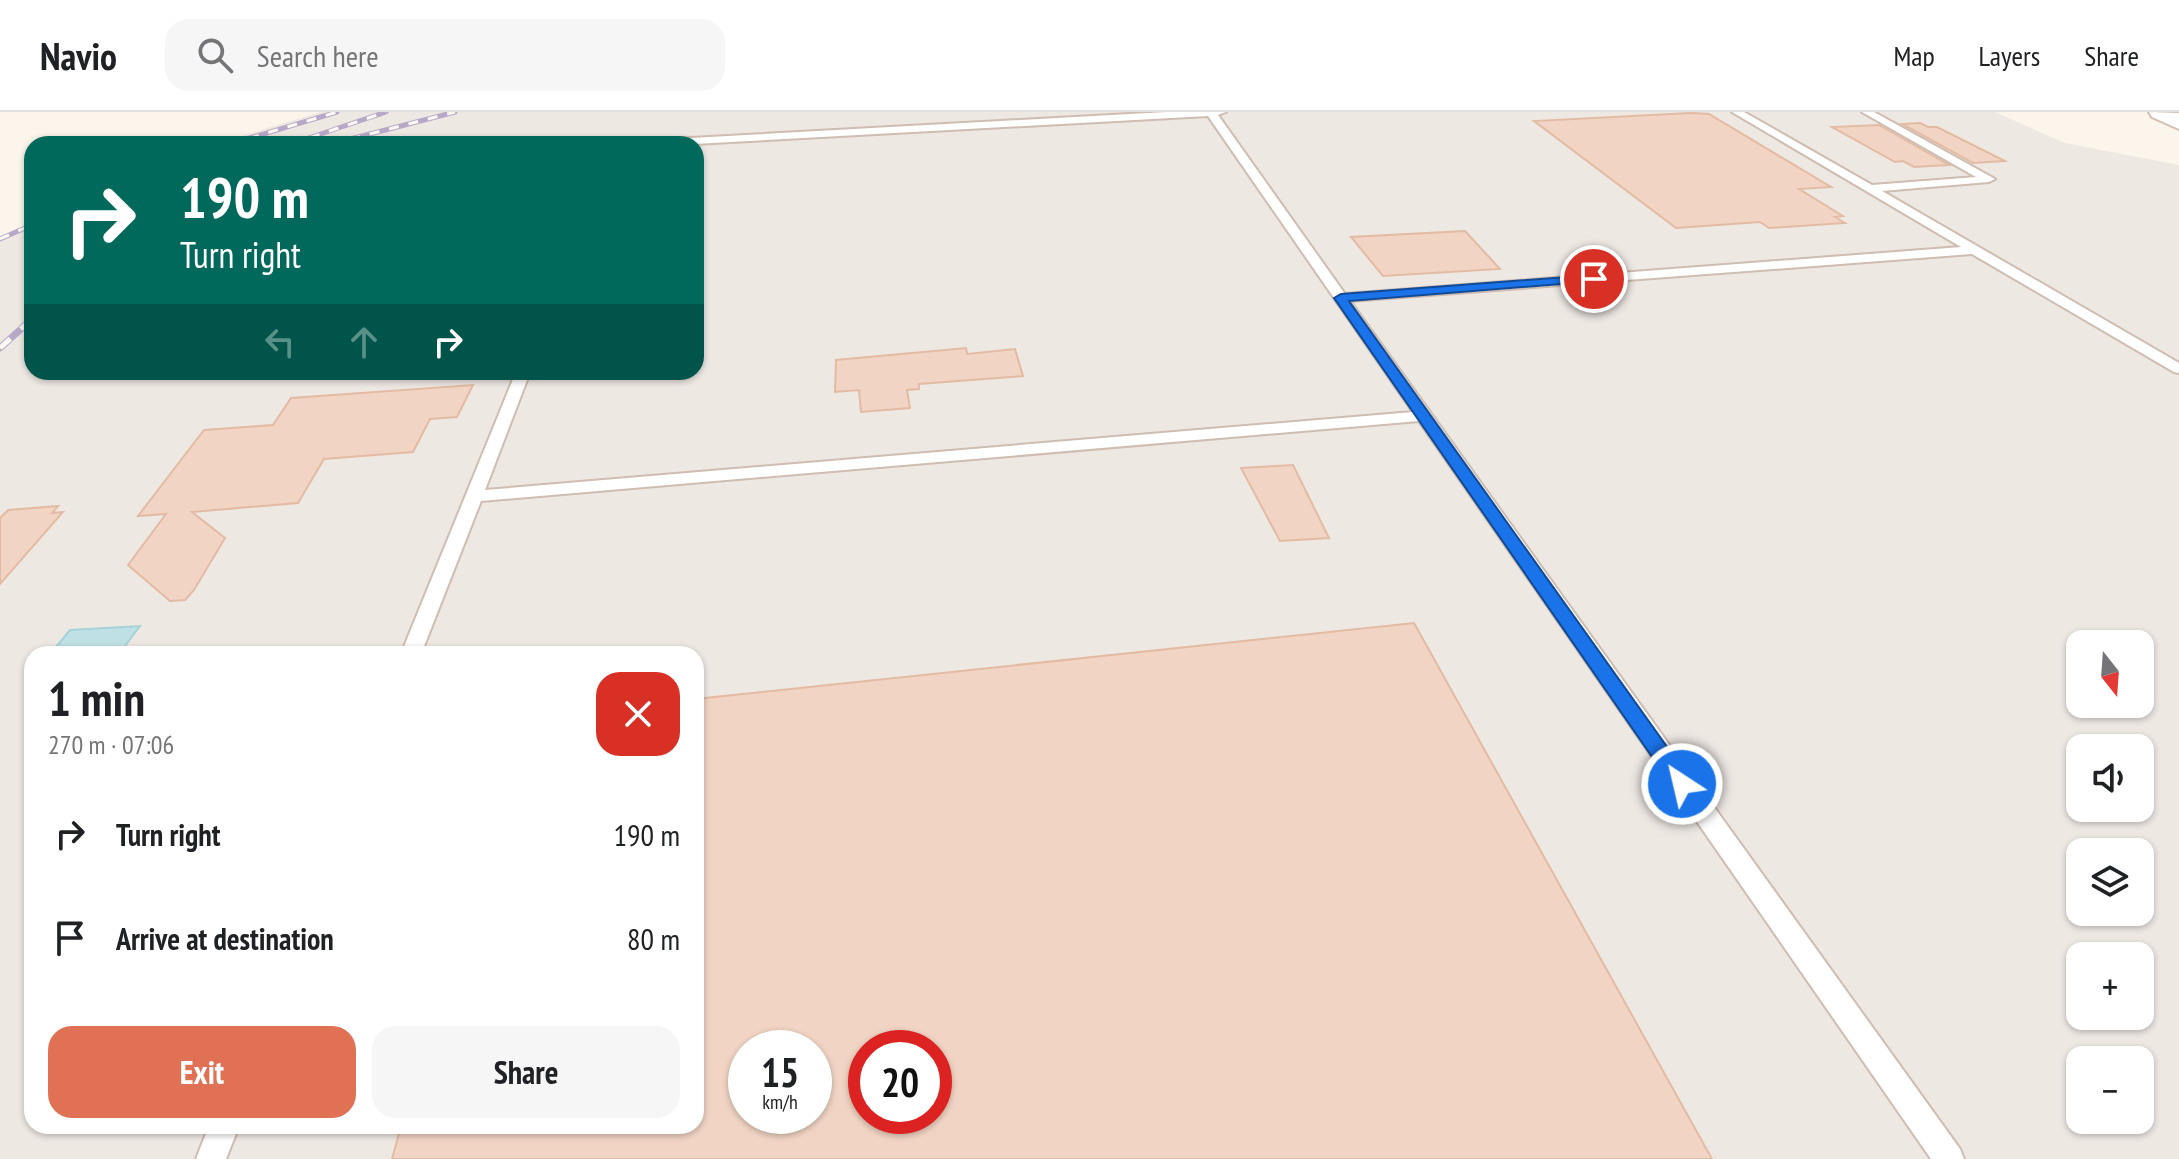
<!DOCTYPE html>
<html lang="en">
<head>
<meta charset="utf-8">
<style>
  :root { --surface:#fff; --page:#f6f6f6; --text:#202124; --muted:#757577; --line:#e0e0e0; --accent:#e17155 }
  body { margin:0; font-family:"PT Sans Narrow",sans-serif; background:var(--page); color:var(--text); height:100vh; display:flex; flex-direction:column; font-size:30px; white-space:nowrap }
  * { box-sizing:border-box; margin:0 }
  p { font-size:26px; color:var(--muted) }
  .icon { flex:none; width:44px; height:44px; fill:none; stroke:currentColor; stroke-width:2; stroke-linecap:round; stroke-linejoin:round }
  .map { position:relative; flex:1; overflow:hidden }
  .sheet { position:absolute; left:24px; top:534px; width:680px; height:488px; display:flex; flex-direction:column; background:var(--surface); border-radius:24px; box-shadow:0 2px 6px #0004 }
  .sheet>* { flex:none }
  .guide { position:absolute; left:24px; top:24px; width:680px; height:244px; border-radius:24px; box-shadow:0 2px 6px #0004; background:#00695c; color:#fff; overflow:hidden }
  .needle { width:52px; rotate:163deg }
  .fabs { position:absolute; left:2066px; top:518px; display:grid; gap:16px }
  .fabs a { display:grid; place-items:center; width:88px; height:88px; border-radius:16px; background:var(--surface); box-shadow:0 2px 6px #0004; font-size:40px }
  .speed { position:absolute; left:728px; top:918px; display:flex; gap:16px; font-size:40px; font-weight:700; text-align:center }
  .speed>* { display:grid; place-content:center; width:104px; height:104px; border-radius:50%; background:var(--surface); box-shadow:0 2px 6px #0004; line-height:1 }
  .speed small { font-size:20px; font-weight:400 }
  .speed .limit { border:12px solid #d22; background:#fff; color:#111 }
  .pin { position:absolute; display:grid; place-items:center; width:68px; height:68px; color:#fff; margin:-34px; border:4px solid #fff; border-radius:50%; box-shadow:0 2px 8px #0007 }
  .me { position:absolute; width:88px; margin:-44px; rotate:325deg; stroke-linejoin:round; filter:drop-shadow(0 0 6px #0008) }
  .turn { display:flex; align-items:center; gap:28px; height:168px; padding:0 24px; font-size:36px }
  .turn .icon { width:104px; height:104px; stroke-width:2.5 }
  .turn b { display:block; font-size:56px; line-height:68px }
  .lanes { display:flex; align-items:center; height:76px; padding:0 24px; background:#0003; justify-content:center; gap:40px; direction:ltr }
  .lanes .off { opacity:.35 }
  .round { display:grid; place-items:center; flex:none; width:84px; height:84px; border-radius:24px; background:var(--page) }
  .head { display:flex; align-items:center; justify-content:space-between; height:136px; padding:0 24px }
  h1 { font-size:48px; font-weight:700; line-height:60px }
  .primary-button { display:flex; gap:16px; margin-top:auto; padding:16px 24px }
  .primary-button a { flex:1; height:92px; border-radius:24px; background:var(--accent); color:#fff; font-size:32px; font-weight:700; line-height:92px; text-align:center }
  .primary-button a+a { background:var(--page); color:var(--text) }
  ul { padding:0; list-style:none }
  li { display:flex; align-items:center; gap:24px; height:104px; padding:0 24px }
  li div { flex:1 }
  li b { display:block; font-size:30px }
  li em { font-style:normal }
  header { display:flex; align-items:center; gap:48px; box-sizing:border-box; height:112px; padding:0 40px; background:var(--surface); border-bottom:2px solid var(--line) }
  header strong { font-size:38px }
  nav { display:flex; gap:44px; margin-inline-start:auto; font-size:28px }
  .search { width:560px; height:72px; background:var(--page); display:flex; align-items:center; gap:20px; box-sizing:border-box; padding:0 28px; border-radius:24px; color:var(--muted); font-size:30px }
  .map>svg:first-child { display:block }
  .industrial { fill:#eee8e3; fill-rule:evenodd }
  .water { fill:#bfe1e6; stroke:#a6d1d7; stroke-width:2 }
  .building { fill:#f1d4c3; stroke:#e3bba4; stroke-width:2; fill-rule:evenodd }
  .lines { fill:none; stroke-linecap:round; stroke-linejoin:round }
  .service-casing { stroke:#cebdb0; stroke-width:4 }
  .secondary-casing { stroke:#d4bfb0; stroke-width:4 }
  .service { fill:#fff; fill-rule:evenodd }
  .secondary { fill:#fff; fill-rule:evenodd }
  .rail-far1-casing { stroke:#b8a8c7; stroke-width:5 }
  .rail-casing { stroke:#b8a8c7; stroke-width:7 }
  .rail-far1 { stroke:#fef9f2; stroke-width:3; stroke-dasharray:10; stroke-linecap:butt }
  .rail { stroke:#fef9f2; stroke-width:5; stroke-dasharray:14; stroke-linecap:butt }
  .route { fill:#1a73e8; stroke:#114b97; stroke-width:2 }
</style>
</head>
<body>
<header>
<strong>Navio</strong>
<div class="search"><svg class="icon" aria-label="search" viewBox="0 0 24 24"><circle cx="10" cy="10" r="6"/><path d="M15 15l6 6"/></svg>Search here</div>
<nav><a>Map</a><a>Layers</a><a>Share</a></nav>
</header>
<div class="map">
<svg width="2179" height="1047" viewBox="0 0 2179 1047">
  <rect width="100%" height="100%" fill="#fcf5eb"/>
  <path class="industrial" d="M 320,0 L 1995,0 L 2065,31 L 2179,53 L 2179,1047 L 0,1047 L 0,129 L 32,112 L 32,260 L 696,260 L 696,32 L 216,32 ZM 2080,532 L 2140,532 L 2140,592 L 2080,592 ZM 32,542 L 696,542 L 696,1014 L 32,1014 ZM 2080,636 L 2140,636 L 2140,696 L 2080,696 ZM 2080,740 L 2140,740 L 2140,800 L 2080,800 ZM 2080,844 L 2140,844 L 2140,904 L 2080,904 ZM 746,936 L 814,936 L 814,1004 L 746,1004 ZM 866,936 L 934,936 L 934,1004 L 866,1004 ZM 2080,948 L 2140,948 L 2140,1008 L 2080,1008 Z"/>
  <path class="water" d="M 140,514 L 119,542 L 50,542 L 70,518 Z"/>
  <path class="building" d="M 1691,1 L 1709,2 L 1831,75 L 1799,77 L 1843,104 L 1835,105 L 1845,111 L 1769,116 L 1760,110 L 1676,116 L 1534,9 Z
    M 1920,11 L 1928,15 L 1937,15 L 2005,49 L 1973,51 L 1902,12 Z
    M 1879,13 L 1949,53 L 1914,55 L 1903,49 L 1895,50 L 1832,15 Z
    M 1465,119 L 1500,157 L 1383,164 L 1351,125 Z
    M 966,236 L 967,242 L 1015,237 L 1023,264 L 919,272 L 919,277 L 907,278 L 910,296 L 861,300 L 859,278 L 835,280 L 836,248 Z
    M 473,273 L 457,305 L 430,307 L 413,340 L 324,347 L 298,391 L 192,400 L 225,426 L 194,478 L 185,488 L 170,489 L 128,453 L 166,402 L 138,404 L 204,318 L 273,313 L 291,286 Z
    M 1293,353 L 1329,426 L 1280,429 L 1241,356 Z
    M 58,394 L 52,401 L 63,400 L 0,472 L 0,406 L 8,398 Z
    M 1414,511 L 1712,1047 L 392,1047 L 401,1014 L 696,1014 L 696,587 ZM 746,936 L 814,936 L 814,1004 L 746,1004 ZM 866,936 L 934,936 L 934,1004 L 866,1004 Z"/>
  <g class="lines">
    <g class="service-casing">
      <path id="service" d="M 1166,0 L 1226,0 L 1218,3 L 1345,182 L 1961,135 L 1732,0 L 1744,0 L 1872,73 L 1976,65 L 1862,0 L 1874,0 L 1995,67 L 1989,70 L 1882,79 L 2179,251 L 2179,261 L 2174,260 L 1972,142 L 1350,189 L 1960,1037 L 1964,1047 L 1931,1047 L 1419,309 L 481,389 L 421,542 L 401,542 L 516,260 L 530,260 L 485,378 L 1413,300 L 1208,4 L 694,32 L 631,32 L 636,29 Z
        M 209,1014 L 239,1014 L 226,1047 L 196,1047 Z"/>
    </g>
    <g class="secondary-casing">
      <path id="secondary" d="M 2149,0 L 2179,1 L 2179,17 L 2152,5 Z"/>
    </g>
    <use href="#service" class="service"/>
    <use href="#secondary" class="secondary"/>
    <g class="rail-far1-casing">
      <path id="rail-far1" d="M 230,32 L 337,0
        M 291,32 L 386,0
        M 331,32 L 455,0
        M 0,127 L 32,113"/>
    </g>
    <g class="rail-casing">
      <path id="rail" d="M 0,236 L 32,207"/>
    </g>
    <use href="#rail-far1" class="rail-far1"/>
    <use href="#rail" class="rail"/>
  </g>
  <path class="route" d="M 1594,163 L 1600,167 L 1599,169 L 1349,189 L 1690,667 L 1693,672 L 1690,678 L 1675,678 L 1334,186 L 1341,182 Z"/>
</svg>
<div class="fabs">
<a><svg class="needle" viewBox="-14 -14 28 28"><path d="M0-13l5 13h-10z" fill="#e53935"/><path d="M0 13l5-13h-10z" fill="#757577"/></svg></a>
<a><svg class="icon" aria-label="sound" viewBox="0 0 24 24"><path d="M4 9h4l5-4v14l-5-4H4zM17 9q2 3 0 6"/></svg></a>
<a><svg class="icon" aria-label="layers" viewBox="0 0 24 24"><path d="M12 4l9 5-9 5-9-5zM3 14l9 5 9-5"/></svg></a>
<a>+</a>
<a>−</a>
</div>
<div class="speed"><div>15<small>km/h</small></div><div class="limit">20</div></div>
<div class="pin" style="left:1594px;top:167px;background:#d93025"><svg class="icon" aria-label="arrive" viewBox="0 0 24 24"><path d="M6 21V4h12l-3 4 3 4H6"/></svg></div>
<svg class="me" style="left:1682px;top:672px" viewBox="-20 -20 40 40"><circle r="17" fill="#1a73e8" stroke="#fff" stroke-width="3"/><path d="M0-11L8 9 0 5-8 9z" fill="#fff"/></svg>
<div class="guide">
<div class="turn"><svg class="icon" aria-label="right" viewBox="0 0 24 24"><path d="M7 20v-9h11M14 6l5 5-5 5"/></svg><div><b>190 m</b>Turn right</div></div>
<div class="lanes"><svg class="icon off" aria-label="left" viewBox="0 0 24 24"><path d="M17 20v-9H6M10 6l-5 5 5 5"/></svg><svg class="icon off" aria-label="ahead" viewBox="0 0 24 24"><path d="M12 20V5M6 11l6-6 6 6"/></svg><svg class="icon" aria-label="right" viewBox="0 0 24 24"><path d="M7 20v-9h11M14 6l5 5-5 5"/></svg></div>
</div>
<section class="sheet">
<div class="head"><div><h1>1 min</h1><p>270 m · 07:06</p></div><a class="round" style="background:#d93025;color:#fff"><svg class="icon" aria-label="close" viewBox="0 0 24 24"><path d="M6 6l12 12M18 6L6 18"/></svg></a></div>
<ul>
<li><svg class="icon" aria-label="right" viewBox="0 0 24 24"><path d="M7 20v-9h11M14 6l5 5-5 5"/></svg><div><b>Turn right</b></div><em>190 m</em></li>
<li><svg class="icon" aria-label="arrive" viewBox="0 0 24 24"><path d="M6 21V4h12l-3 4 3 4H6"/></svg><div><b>Arrive at destination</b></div><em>80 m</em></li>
</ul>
<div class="primary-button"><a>Exit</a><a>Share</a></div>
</section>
</div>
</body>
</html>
